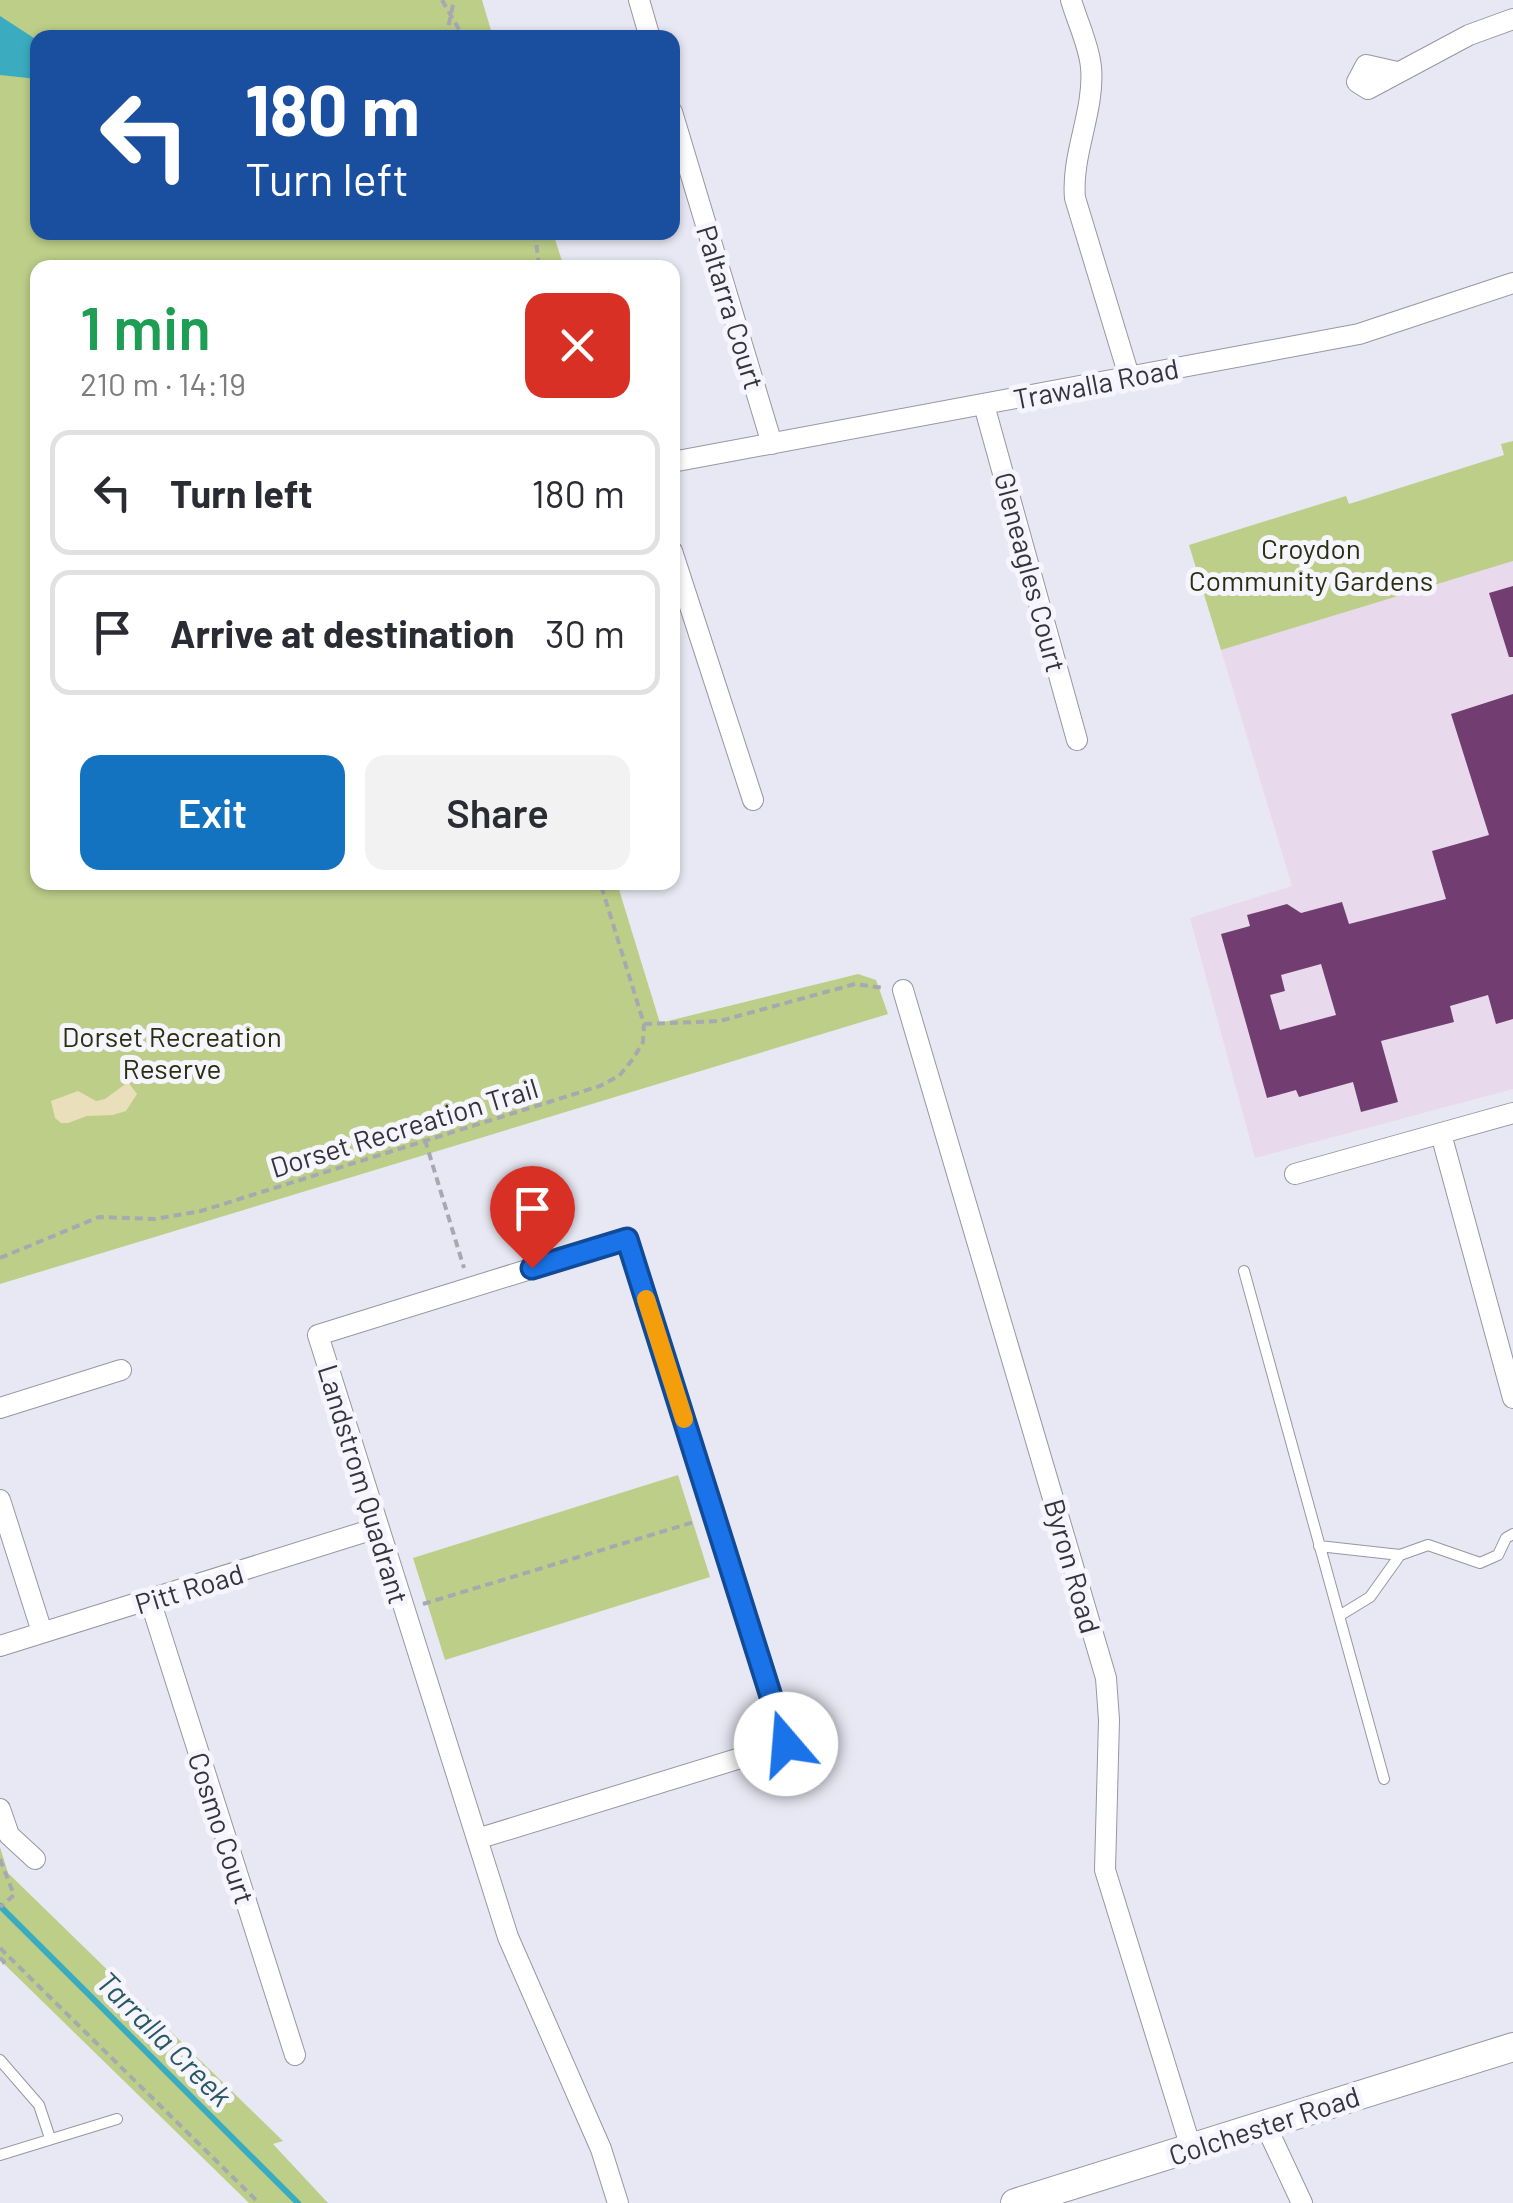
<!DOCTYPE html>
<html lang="en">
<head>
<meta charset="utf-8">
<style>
  :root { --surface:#fff; --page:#f2f2f3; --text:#2b2b33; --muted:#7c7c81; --line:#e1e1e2; --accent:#1473c0 }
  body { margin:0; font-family:Barlow,sans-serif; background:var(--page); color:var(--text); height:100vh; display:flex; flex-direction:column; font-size:38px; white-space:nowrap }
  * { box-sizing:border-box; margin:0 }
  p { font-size:32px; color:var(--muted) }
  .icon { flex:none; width:55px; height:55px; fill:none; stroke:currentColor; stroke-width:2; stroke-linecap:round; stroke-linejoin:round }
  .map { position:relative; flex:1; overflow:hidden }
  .drawer { position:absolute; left:30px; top:260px; width:650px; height:630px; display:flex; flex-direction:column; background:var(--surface); border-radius:20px; box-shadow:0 2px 8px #0004 }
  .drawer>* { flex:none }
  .guide { position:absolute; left:30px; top:30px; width:650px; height:210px; border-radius:20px; box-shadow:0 2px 8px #0004; background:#1a4fa0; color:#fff; overflow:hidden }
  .pin { position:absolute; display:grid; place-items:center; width:85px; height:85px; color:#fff; margin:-102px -42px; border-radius:50% 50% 50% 0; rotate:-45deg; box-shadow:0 0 10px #0007 }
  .pin .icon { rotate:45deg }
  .me { position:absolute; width:110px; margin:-55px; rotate:342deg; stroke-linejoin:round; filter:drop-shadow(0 0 8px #0008) }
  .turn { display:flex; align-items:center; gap:35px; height:210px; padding:0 50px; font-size:45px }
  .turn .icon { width:130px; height:130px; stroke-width:2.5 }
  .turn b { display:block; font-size:70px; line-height:85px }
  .round { display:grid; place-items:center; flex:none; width:105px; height:105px; border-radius:20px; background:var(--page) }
  .head { display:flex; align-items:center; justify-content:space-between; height:170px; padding:0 50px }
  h1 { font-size:60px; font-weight:600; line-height:75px; color:#1e9e55 }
  .action { display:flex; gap:20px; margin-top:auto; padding:20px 50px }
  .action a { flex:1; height:115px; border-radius:20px; background:var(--accent); color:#fff; font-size:40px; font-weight:600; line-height:115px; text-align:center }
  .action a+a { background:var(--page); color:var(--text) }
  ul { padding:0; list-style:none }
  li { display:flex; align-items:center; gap:30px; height:125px; margin:0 20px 15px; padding:0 30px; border:5px solid var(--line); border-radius:20px }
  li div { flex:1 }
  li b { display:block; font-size:38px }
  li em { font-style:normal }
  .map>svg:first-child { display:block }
  .industrial { fill:#e8d9ec }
  .green { fill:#bcce88 }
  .sand { fill:#e9e0bb }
  .water { fill:#3bacc0 }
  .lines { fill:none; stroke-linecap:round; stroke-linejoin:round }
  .stream { stroke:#3bacc0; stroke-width:6 }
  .building { fill:#723e71; fill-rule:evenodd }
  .service-casing { stroke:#9796a2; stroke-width:12 }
  .minor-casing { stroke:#9796a2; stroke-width:22 }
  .secondary-casing { stroke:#9796a2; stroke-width:30 }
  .path { stroke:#a8a8b1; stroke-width:4; stroke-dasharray:8 5; stroke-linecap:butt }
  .service { stroke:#fff; stroke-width:10 }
  .minor { stroke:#fff; stroke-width:20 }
  .secondary { stroke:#fff; stroke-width:28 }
  .route-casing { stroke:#114b97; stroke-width:25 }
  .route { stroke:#1a73e8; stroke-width:18 }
  .slow { stroke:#f59e0b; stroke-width:18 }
  .labels { text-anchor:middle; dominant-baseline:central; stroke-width:10; stroke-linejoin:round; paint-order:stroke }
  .street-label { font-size:28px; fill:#353439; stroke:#f6f5fd }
  .park-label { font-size:28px; fill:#29300f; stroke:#f6f5fd }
  .water-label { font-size:30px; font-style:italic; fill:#285861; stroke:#f6f5fd }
</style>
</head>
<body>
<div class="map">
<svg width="1513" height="2203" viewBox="0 0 1513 2203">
  <rect width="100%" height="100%" fill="#e8e8f4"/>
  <path class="industrial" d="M 1513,561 L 1513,1089 L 1255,1158 L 1190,918 L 1292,886 L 1221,650 Z"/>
  <path class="green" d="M 0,0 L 482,0 L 493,37 L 38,38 L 38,232 L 553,233 L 564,267 L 38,268 L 38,882 L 617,883 L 660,1023 L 858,974 L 876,980 L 888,1014 L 0,1284 Z
    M 1513,441 L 1513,561 L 1221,650 L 1189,545 L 1346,496 L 1349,504 L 1504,455 L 1501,444 Z
    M 678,1475 L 710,1577 L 445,1660 L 413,1558 Z
    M 0,1847 L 8,1873 L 283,2141 L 273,2144 L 328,2203 L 249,2203 L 0,1960 Z"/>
  <path class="sand" d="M 128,1082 L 137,1094 L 126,1111 L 113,1115 L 87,1116 L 68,1123 L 61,1123 L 55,1118 L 51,1101 L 78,1091 L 96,1101 L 105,1099 Z"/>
  <path class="water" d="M 0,16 L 37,40 L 37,79 L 0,75 Z"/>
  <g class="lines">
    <path class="stream" d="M 0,1906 L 298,2203"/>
  </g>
  <path class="building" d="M 1513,586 L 1513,657 L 1509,657 L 1489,593 Z
    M 1513,694 L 1513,1019 L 1496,1024 L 1488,995 L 1450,1006 L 1454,1022 L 1381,1041 L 1398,1102 L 1361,1112 L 1353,1082 L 1299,1097 L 1296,1090 L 1267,1098 L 1221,934 L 1250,926 L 1247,915 L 1287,904 L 1301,913 L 1342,902 L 1349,924 L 1446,899 L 1432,851 L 1489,835 L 1451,714 ZM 1321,964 L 1336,1015 L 1280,1030 L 1270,995 L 1285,991 L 1281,975 Z"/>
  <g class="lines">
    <g class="service-casing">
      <path id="service" d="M 1244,1271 L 1384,1779
        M 1319,1546 L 1400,1555 L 1428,1545 L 1480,1563 L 1498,1555 L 1506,1538 L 1513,1534
        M 1339,1616 L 1370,1597 L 1400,1555
        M 0,2060 L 39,2105 L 50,2138
        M 0,2155 L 117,2119"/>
    </g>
    <g class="minor-casing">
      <path id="minor" d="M 639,0 L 650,38
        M 1071,0 C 1077,21 1089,45 1091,67 C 1095,111 1071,154 1075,198 L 1129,376
        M 1397,72 L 1366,65 L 1357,82 L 1368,89 L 1469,35 L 1513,19
        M 672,112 L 772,444
        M 984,405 L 1077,740
        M 672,462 L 1359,334 L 1513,283
        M 672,551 L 753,800
        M 903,990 L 1106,1678 L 1109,1720 L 1105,1870 L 1191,2148
        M 1441,1134 L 1513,1398
        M 1295,1174 L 1513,1113
        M 0,1408 L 121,1370
        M 0,1500 L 42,1632
        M 150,1600 L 295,2055
        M 0,1646 L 377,1528
        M 0,1809 L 9,1835 L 35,1859
        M 477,1839 L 786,1744 L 627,1239 L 318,1335 L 508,1937 L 601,2149 L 618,2203
        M 1265,2124 L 1302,2203"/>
    </g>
    <g class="secondary-casing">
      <path id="secondary" d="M 1015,2203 L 1513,2047"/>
    </g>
    <path class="path" d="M 442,0 L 464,38
      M 446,38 L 454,0
      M 535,232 L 539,268
      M 644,1024 L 720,1021 L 855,984 L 884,988
      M 425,1140 L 464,1268
      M 0,1258 L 99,1217 L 155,1219 L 201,1211 L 600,1086 L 619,1076 L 633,1059 L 643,1042 L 644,1024 L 600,882
      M 423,1604 L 694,1522
      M 0,1859 L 14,1895 L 0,1907
      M 0,1948 L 259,2203
      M 0,1958 L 4,1962 L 0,1964"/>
    <use href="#service" class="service"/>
    <use href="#minor" class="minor"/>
    <use href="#secondary" class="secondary"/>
  </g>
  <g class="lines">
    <g class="route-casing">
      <path id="route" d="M 532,1268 L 627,1239 L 786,1744"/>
    </g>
    <use href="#route" class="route"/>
    <path class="slow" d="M 646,1299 L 684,1419"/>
  </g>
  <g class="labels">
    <g class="street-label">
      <text transform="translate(731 307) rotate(73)">Paltarra Court</text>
      <text transform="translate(1096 383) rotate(-11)">Trawalla Road</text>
      <text transform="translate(1031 572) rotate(75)">Gleneagles Court</text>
      <text transform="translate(404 1127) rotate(-17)">Dorset Recreation Trail</text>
      <text transform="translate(364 1484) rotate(73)">Landstrom Quadrant</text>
      <text transform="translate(1073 1566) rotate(74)">Byron Road</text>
      <text transform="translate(189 1588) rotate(-17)">Pitt Road</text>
      <text transform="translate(222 1828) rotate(72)">Cosmo Court</text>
      <text transform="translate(1264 2125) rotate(-18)">Colchester Road</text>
    </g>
    <g class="park-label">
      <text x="1311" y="548">Croydon<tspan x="1311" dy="32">Community Gardens</tspan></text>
      <text x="172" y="1036">Dorset Recreation<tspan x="172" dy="32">Reserve</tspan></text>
    </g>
    <g class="water-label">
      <text transform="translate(165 2038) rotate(45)">Tarralla Creek</text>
    </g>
  </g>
</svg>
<div class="pin" style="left:532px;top:1268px;background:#d93025"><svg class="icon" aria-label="arrive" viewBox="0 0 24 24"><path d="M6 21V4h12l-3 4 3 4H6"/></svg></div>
<svg class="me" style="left:786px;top:1744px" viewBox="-20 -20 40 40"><circle r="19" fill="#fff"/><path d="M0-13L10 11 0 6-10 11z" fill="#1a73e8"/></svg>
<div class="guide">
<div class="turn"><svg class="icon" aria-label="left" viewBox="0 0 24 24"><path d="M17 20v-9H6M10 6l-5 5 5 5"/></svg><div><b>180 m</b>Turn left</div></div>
</div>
<section class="drawer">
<div class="head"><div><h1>1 min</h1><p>210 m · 14:19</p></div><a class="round" style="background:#d93025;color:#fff"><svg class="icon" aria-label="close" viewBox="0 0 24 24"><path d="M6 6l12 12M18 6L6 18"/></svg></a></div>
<ul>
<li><svg class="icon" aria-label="left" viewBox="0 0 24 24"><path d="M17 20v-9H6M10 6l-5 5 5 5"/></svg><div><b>Turn left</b></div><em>180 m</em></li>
<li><svg class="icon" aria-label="arrive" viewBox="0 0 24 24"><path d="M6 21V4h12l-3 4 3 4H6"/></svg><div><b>Arrive at destination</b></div><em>30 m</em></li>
</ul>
<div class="action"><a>Exit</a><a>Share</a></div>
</section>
</div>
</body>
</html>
